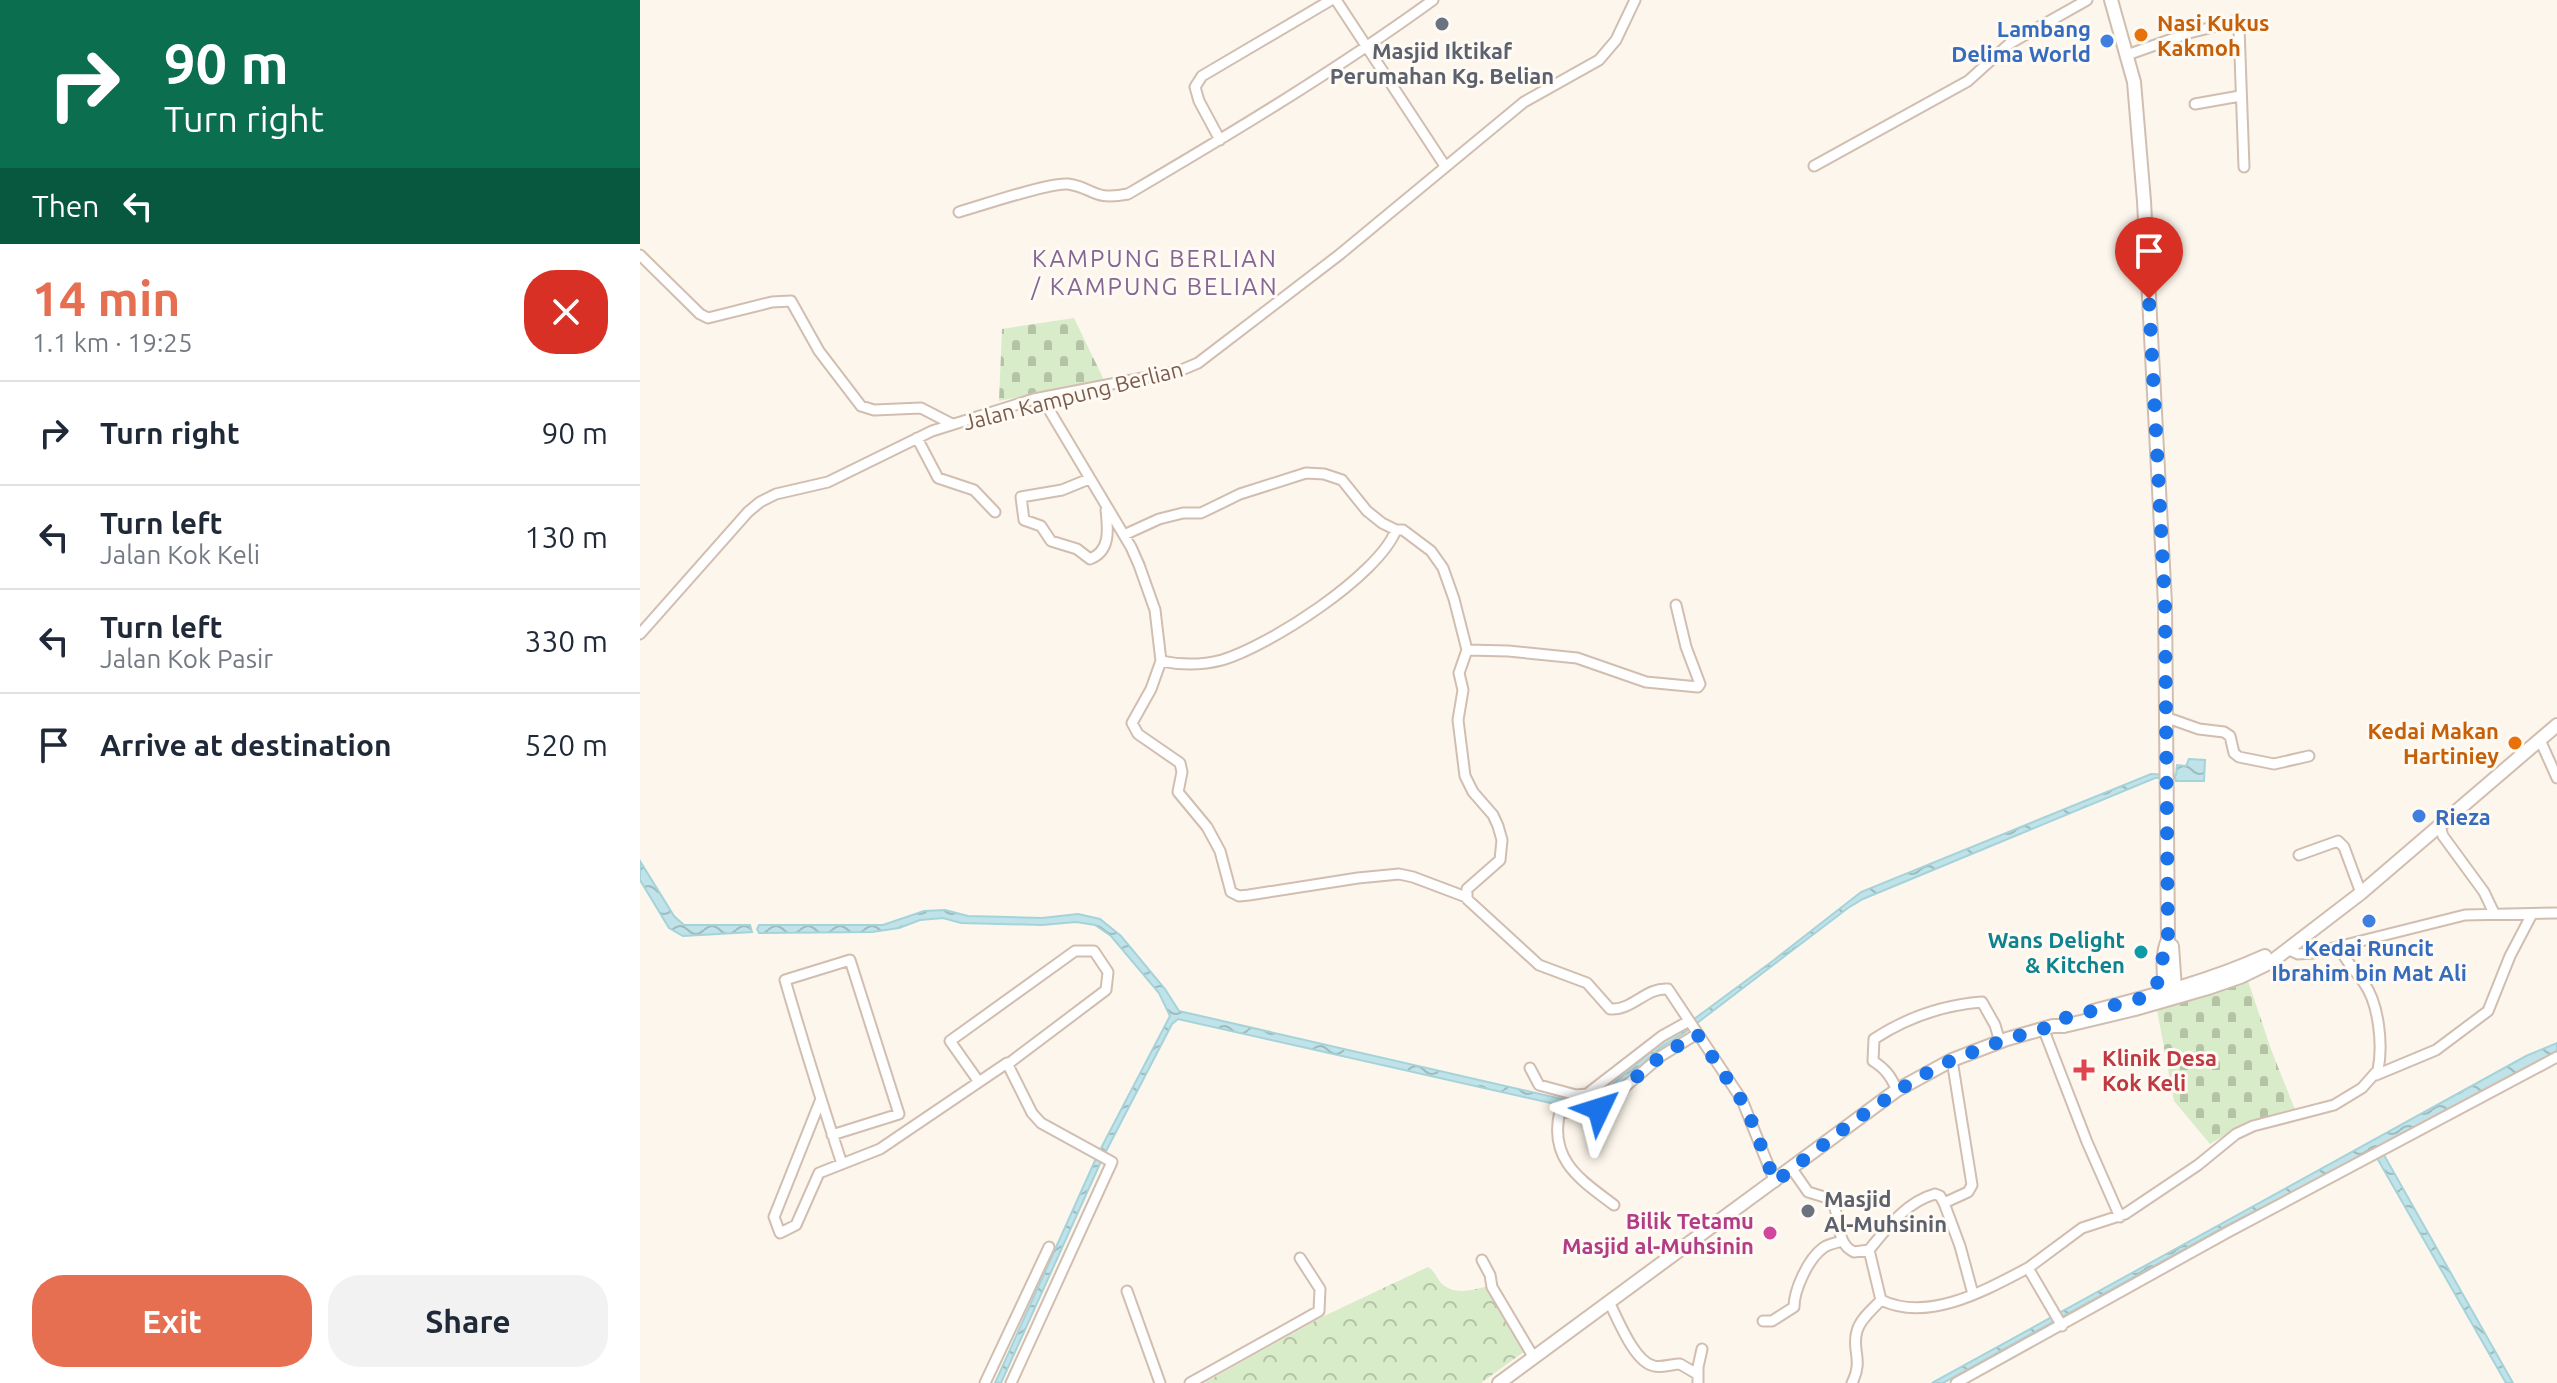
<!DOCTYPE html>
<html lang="en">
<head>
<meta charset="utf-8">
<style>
  :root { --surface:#fff; --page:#f2f2f3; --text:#1f2937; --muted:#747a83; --line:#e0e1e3; --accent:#e76f51 }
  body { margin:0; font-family:Ubuntu,sans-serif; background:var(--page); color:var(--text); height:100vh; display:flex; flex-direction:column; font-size:30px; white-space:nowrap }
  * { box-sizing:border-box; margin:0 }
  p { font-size:26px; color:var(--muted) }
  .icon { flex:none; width:44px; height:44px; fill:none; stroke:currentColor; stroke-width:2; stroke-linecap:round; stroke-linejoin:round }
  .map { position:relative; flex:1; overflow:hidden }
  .details { display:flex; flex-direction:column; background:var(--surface); width:640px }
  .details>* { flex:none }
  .hud { background:#0b6e4f; color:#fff; overflow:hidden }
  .pin { position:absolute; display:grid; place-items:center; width:68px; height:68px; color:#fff; margin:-82px -34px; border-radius:50% 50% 50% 0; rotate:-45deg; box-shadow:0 0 8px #0007 }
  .pin .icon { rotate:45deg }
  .me { position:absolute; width:88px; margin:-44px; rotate:49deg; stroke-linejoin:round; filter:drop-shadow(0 0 6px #0008) }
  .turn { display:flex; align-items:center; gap:28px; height:168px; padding:0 32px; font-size:36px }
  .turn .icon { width:104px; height:104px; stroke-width:2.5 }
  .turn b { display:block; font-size:56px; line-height:68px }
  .then { display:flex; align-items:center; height:76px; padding:0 32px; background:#0003; gap:16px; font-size:30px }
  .round { display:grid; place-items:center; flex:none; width:84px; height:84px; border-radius:32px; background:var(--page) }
  .head { display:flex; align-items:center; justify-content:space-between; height:136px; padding:0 32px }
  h1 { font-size:48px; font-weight:700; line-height:60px; color:var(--accent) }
  .button { display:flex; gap:16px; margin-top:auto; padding:16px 32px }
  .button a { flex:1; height:92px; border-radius:32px; background:var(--accent); color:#fff; font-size:32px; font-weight:700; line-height:92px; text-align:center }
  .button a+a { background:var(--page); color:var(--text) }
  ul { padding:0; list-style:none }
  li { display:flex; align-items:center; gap:24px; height:104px; padding:0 32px; border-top:2px solid var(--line) }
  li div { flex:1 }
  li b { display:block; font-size:30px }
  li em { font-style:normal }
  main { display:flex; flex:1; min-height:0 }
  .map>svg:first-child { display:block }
  .forest { fill:url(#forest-crowns) }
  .cemetery { fill:url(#cemetery-stones) }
  .water { fill:url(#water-waves); stroke:#a5d3da; stroke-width:2 }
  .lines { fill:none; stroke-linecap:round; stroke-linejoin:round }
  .minor-casing { stroke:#d1beb0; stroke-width:13 }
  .tertiary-casing { stroke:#d1beb0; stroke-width:16 }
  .minor { stroke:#fff; stroke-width:9 }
  .tertiary { stroke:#fff; stroke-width:12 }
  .route { stroke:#1a73e8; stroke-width:14; stroke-dasharray:0 25.2 }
  .worship-dot { fill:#6b7280; stroke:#fffaf3; stroke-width:3 }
  .food-dot { fill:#e8710a; stroke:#fffaf3; stroke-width:3 }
  .shop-dot { fill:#3f7fe0; stroke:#fffaf3; stroke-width:3 }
  .culture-dot { fill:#0f9aa8; stroke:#fffaf3; stroke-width:3 }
  .health-dot { fill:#e0444e; stroke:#fffaf3; stroke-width:3 }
  .hotel-dot { fill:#d1479c; stroke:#fffaf3; stroke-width:3 }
  .labels { text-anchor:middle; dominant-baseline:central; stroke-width:6; stroke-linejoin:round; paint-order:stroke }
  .food-label { font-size:22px; font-weight:bold; fill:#c56008; stroke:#fffaf3; text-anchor:start }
  .shop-label { font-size:22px; font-weight:bold; fill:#366cbe; stroke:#fffaf3; text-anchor:end }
  .worship-label { font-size:22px; font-weight:bold; fill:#5b616d; stroke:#fffaf3 }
  .street-label { font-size:22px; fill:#7a5c4d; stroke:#fffaf3 }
  .culture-label { font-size:22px; font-weight:bold; fill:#0d838f; stroke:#fffaf3; text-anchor:end }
  .health-label { font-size:22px; font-weight:bold; fill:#be3a42; stroke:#fffaf3; text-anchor:start }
  .hotel-label { font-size:22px; font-weight:bold; fill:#b23c85; stroke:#fffaf3; text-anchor:end }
  .neighbourhood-label { font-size:24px; letter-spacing:2px; fill:#846695; stroke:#fffaf3 }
</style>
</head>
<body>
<main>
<section class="details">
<div class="hud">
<div class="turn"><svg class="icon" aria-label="right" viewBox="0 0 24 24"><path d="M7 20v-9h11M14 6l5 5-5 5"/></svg><div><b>90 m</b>Turn right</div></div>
<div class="then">Then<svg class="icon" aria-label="left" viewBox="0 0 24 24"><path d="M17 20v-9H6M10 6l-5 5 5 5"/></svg></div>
</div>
<div class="head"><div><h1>14 min</h1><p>1.1 km · 19:25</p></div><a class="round" style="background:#d93025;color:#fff"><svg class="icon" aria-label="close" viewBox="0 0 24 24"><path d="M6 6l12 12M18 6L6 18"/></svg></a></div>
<ul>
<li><svg class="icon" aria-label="right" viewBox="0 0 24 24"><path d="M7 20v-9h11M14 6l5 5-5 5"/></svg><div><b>Turn right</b></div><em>90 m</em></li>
<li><svg class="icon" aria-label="left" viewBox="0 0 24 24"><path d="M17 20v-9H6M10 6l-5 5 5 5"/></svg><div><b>Turn left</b><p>Jalan Kok Keli</p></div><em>130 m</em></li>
<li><svg class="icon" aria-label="left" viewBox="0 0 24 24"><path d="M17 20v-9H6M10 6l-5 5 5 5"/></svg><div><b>Turn left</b><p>Jalan Kok Pasir</p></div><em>330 m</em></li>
<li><svg class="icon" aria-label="arrive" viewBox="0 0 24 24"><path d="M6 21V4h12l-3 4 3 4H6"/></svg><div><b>Arrive at destination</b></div><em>520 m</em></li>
</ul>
<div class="button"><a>Exit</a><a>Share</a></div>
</section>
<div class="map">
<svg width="1917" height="1383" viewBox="0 0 1917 1383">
  <defs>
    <pattern id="forest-crowns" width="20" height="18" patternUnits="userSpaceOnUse" patternTransform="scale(2)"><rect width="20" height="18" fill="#d8ecc9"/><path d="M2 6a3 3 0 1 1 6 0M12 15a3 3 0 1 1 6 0" fill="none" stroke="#b4c2a5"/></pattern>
    <pattern id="cemetery-stones" width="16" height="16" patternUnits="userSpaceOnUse" patternTransform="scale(2)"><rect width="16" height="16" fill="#d8ecc9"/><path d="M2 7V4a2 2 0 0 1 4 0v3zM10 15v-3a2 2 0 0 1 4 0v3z" fill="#b4c2a5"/></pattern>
    <pattern id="water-waves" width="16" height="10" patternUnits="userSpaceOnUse" patternTransform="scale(2)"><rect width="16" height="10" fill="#bfe3e8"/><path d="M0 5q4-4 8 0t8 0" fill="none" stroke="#a0bbbe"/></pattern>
  </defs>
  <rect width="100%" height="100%" fill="#fdf6ec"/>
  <path class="forest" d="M 788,1267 C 795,1271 796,1277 801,1283 C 814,1296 833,1290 848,1286 L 885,1351 L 841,1383 L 564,1383 L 682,1317 Z"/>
  <path class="cemetery" d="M 434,318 L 464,380 L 359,401 L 362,329 Z
    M 1608,981 L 1632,1052 L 1656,1112 L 1605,1123 L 1570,1144 L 1534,1101 L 1517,1010 Z"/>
  <path class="water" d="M 1549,759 L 1565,760 L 1564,781 L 1536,781 L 1535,777 L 1515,778 L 1223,899 L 1208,908 L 1044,1033 L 1020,1048 L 957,1105 L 937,1109 L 538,1019 L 532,1024 L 463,1157 L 361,1383 L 355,1383 L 458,1154 L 530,1016 L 519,993 L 471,936 L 455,925 L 436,922 L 402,925 L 321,923 L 303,918 L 280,920 L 259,928 L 232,932 L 119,933 L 117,929 L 119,925 L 243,925 L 284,911 L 305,910 L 328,916 L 402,918 L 438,914 L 460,919 L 481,936 L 525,989 L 539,1011 L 948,1105 L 1019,1045 L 1134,960 L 1221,892 L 1511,774 L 1536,775 L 1537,765 L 1546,766 Z
    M 0,861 L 34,916 L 44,925 L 110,925 L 112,932 L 43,936 L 29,928 L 0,880 Z
    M 1917,1043 L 1917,1053 L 1740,1148 L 1873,1383 L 1866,1383 L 1733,1151 L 1586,1226 L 1303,1383 L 1292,1383 L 1886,1056 Z"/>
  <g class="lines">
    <g class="minor-casing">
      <path id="minor" d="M 696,0 L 805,166
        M 1487,55 L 1549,33 L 1593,22 L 1599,28 L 1604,167
        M 1555,104 L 1600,96
        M 580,140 L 559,101 L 555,87 L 562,76 L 691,0
        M 1174,166 L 1328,81 L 1369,44 L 1447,0
        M 319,212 C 340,206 410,182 428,184 C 455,188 452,201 488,194 C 592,133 695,71 793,0
        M 0,255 L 60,314 L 68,318 L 132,302 L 151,301 L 179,351 L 221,406 L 234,410 L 281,408 L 312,424
        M 402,398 L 491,547 L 499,565 L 515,610 L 521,661 L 511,689 L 492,723 L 498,734 L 540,763 L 542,772 L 538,792 L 567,827 L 580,851 L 591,892 L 599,896 L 609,895 L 718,878 L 759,874 L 773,877 L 826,897
        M 277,438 L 298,478 L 334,490 L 355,512
        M 449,479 L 422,490 L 381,497 L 384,520 L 401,526 L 411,541 L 437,549 L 450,559 C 471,551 468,529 466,510
        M 484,535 L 519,519 L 543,513 L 561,513 L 600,494 L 666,473 L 684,474 L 702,480 L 727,511 L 742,523 L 756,530
        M 0,634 L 108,512 L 120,502 L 136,494 L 188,482 L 292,431 L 394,399 L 539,371 L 558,363 L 699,255 L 884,102 L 959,60 L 976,40 L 995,0
        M 827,650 L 868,651 L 937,658 L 1006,682 L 1058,687 L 1060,684 L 1046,647 L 1036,605
        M 521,661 C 540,665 563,665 582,660 C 629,646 738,576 756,530 L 763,530 L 791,551 L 803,568 L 814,599 L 827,650 L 819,673 L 823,690 L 818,720 L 825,776 L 833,792 L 853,815 L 858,826 L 862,840 L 860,860 L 827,889 L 827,899 L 899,965 L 947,983 L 970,1009 C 992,1011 1006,987 1028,989 L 1102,1100 L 1135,1182
        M 1525,717 L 1559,729 L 1584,732 L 1590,736 L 1594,753 L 1599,757 L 1634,764 L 1669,756
        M 1900,740 L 1917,778
        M 1800,827 L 1803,836 L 1844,892 L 1854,913
        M 1659,855 L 1698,841 L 1704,847 L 1721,893
        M 1647,949 L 1658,954 L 1673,953 L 1825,915 L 1917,913
        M 1403,1028 L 1447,1142 L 1480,1217
        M 1312,1060 L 1332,1185 L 1328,1192 L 1304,1203 L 1320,1246 L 1333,1294
        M 890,1068 L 899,1085 L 936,1095 L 947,1094 L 1022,1036 L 1049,1021
        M 1736,1075 L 1796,1050 L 1848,1011 L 1870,956 L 1892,914
        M 339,1082 L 310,1041 L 435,951 L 454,951 L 468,972 L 466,990 L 368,1064
        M 1257,1090 C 1251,1077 1246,1069 1233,1061 L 1234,1039 C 1266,1018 1304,1005 1342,1002 L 1355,1025 L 1360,1042
        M 181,1099 L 134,1217 L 140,1233 L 156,1225 L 179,1173 L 240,1149 L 367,1063 L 392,1113 L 401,1123 L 472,1162 L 371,1383
        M 192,1135 L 259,1114 L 210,960 L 145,980 C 163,1042 182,1103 202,1164
        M 1152,1169 L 1168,1192 L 1191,1199 C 1202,1216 1194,1243 1214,1252 L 1229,1250 C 1247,1228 1266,1202 1295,1194 L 1300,1196 L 1304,1203
        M 974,1205 C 941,1180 908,1160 920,1111 L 946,1114 L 959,1109 L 1021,1056 L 1057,1034
        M 1229,1250 L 1241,1300
        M 842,1260 L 850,1275 L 852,1287 L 894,1358
        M 487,1291 L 520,1383
        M 1241,1300 C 1288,1323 1346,1290 1388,1268
        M 969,1302 C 978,1319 994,1362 1014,1366 C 1022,1368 1032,1364 1040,1364 L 1057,1374
        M 1123,1321 L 1132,1321 L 1154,1307 C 1154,1290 1168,1259 1183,1248 C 1188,1244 1196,1243 1202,1241
        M 1422,1326 L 1388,1268 L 1442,1228 L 1485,1214 L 1558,1165 L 1596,1134 L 1613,1126 L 1694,1105 L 1722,1088 L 1738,1070 C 1743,1045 1739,1004 1724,983 C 1715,970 1705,961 1699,946
        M 345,1383 L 409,1247
        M 550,1383 L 679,1311 L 680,1289 L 660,1258
        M 1058,1383 L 1058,1367 L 1062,1349
        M 1212,1383 C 1224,1359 1211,1350 1217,1331 C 1220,1319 1233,1309 1241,1300
        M 1316,1383 L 1588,1232 L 1917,1057"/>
    </g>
    <g class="tertiary-casing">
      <path id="tertiary" d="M 1471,0 L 1494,82 L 1504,201 L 1525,604 L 1528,940 C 1521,955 1524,975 1525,991 L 1531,993
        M 1531,993 L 1535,989 L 1532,946
        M 1453,1011 C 1511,996 1570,981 1625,956
        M 859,1383 L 1257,1090 L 1312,1060 L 1367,1039 L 1413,1026 L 1424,1026 L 1495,1009 L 1568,988 L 1600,977 L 1631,962 L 1721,893 L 1917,725"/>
    </g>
    <use href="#minor" class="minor"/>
    <use href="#tertiary" class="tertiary"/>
  </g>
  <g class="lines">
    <path class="route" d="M 959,1109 L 1021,1056 L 1057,1034 L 1106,1107 L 1135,1182 L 1214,1121 L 1277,1078 L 1312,1060 L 1367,1039 L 1413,1026 L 1421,1019 L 1506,997 C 1529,976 1517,961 1528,940 L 1525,604 L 1509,299"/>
  </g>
  <g class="worship-dot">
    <circle cx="802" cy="24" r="8"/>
    <circle cx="1168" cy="1211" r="8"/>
  </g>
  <g class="food-dot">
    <circle cx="1501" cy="35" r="8"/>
    <circle cx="1875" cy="743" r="8"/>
  </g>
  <g class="shop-dot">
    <circle cx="1467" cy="41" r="8"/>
    <circle cx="1779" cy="816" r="8"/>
    <circle cx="1729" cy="921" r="8"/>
  </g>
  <circle class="culture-dot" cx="1501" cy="952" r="8"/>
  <path class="health-dot" d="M1440 1058h8v8h8v8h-8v8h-8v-8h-8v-8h8z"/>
  <circle class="hotel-dot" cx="1130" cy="1233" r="8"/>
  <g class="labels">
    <g class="food-label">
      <text x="1517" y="22">Nasi Kukus<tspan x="1517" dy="25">Kakmoh</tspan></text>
      <text x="1859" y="730" text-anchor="end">Kedai Makan<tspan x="1859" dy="25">Hartiniey</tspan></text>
    </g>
    <g class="shop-label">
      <text x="1451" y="28">Lambang<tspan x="1451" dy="25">Delima World</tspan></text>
      <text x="1795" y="816" text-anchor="start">Rieza</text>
      <text x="1729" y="947" text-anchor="middle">Kedai Runcit<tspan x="1729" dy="25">Ibrahim bin Mat Ali</tspan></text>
    </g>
    <g class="worship-label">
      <text x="802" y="50">Masjid Iktikaf<tspan x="802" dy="25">Perumahan Kg. Belian</tspan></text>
      <text x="1184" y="1198" text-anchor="start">Masjid<tspan x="1184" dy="25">Al-Muhsinin</tspan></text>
    </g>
    <g class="street-label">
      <text transform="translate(433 395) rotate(-14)">Jalan Kampung Berlian</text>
    </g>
    <g class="culture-label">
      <text x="1485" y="939">Wans Delight<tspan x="1485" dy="25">&amp; Kitchen</tspan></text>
    </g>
    <g class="health-label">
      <text x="1462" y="1057">Klinik Desa<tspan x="1462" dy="25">Kok Keli</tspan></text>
    </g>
    <g class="hotel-label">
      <text x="1114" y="1220">Bilik Tetamu<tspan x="1114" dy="25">Masjid al-Muhsinin</tspan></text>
    </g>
    <g class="neighbourhood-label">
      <text x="515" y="258">KAMPUNG BERLIAN<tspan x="515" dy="28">/ KAMPUNG BELIAN</tspan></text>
    </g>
  </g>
</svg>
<div class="pin" style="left:1509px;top:299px;background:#d93025"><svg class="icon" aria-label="arrive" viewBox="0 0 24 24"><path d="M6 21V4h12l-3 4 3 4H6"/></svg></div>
<svg class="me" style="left:959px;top:1109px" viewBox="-20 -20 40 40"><path d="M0-17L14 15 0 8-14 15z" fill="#1a73e8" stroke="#fff" stroke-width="4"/></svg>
</div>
</main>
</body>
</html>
